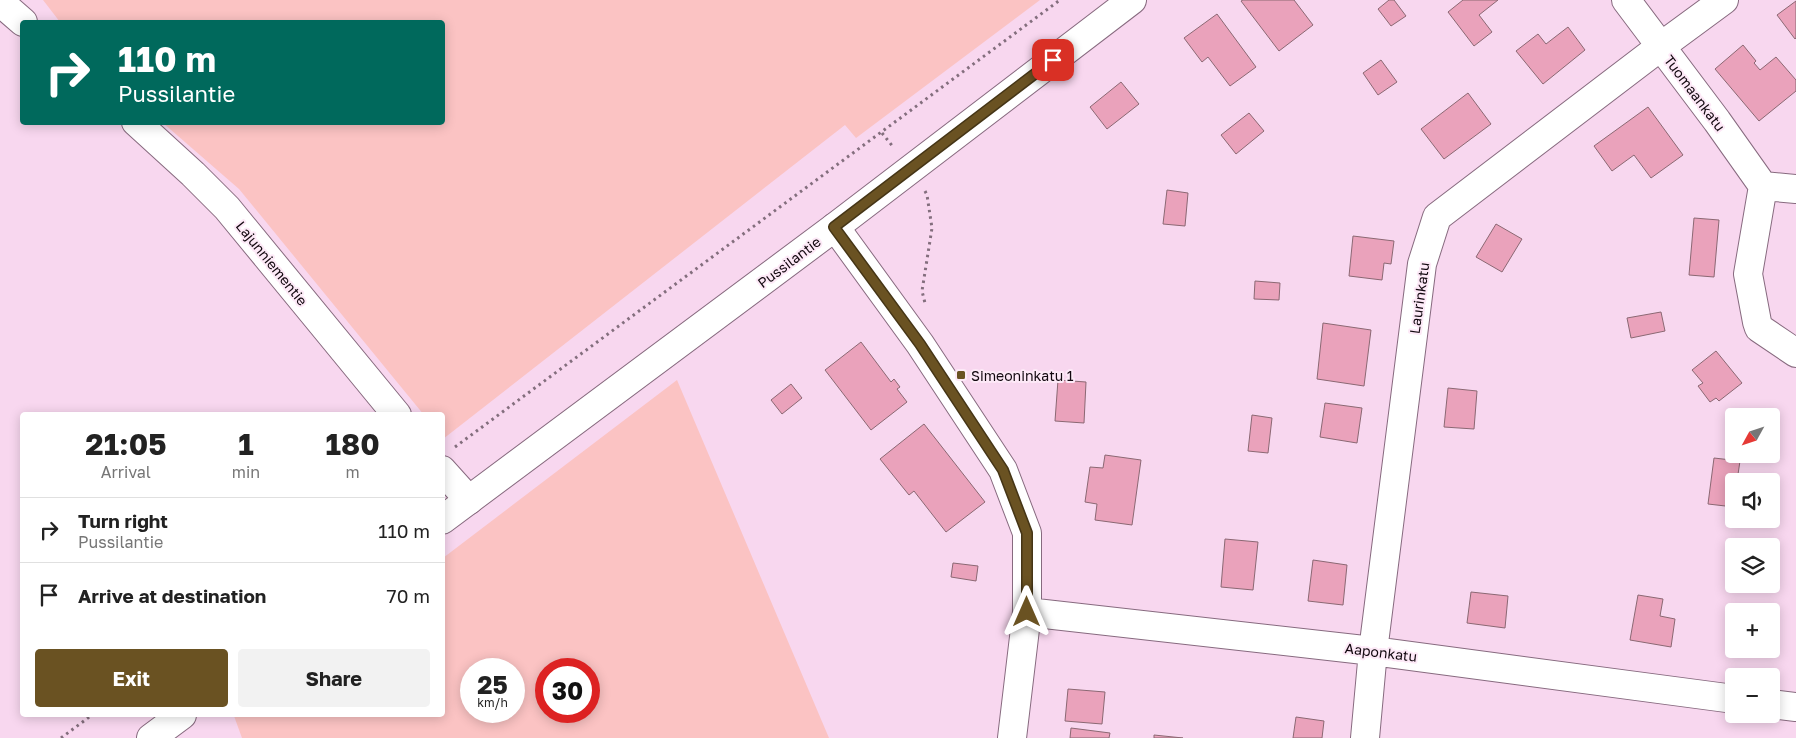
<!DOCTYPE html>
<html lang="en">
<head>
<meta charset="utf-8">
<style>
  :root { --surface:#fff; --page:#f2f2f2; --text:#222; --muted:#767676; --line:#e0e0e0; --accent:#6a5222 }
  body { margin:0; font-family:"Golos Text",sans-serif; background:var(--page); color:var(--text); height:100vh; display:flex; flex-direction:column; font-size:19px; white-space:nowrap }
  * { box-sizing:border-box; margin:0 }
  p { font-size:16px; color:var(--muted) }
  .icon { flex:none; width:28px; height:28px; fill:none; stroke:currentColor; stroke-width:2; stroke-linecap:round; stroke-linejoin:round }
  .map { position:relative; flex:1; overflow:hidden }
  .side { position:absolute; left:20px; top:412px; width:425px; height:305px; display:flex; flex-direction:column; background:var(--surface); border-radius:5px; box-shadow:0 2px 12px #0003 }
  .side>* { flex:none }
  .banner { position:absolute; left:20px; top:20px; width:425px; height:105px; border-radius:5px; box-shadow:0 2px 12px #0003; background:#00695c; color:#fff; overflow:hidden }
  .needle { width:32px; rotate:230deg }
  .tools { position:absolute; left:1725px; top:408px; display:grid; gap:10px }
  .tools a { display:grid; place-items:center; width:55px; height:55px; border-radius:5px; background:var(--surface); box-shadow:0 2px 12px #0003; font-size:25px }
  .speed { position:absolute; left:460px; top:658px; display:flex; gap:10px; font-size:25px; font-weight:700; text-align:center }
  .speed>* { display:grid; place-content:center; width:65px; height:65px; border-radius:50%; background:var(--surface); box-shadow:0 2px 12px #0003; line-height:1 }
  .speed small { font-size:12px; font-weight:400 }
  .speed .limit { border:8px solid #d22; background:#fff; color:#111 }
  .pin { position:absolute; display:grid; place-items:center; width:42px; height:42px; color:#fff; margin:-21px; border-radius:10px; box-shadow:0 2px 8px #0006 }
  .me { position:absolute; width:55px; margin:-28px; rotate:0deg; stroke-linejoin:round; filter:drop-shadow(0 0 4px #0008) }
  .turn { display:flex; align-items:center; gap:18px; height:105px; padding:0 15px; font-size:22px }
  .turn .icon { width:65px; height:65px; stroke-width:2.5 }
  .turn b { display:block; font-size:35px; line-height:42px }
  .eta { display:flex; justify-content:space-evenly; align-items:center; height:85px; text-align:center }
  .eta b { font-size:30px; font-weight:700; line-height:35px }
  .cta { display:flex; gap:10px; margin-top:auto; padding:10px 15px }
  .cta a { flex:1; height:58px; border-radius:5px; background:var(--accent); color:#fff; font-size:20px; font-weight:700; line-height:58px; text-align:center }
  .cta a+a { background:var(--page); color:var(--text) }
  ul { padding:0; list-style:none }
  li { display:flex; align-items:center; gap:15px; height:65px; padding:0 15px; border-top:1px solid var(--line) }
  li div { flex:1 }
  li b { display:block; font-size:19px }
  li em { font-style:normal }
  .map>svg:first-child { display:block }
  .green { fill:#fbc3c3; fill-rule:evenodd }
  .building { fill:#eaa2bb; stroke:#8b6873 }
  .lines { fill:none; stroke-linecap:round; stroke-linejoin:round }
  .street-casing { stroke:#876a7f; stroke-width:30 }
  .secondary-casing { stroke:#876a7f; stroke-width:30 }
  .path { stroke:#836e7d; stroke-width:3; stroke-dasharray:2.5 4; stroke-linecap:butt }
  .street { stroke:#fff; stroke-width:28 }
  .secondary { stroke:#fff; stroke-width:28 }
  .route-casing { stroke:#453516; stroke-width:12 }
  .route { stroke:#6a5222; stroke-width:9 }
  .poi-dot { fill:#6a5222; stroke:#fde9f7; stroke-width:2 }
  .labels { text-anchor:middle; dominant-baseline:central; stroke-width:4; stroke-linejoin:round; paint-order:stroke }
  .street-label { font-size:14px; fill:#12080f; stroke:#fde9f7 }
  .poi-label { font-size:14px; fill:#12080f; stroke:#fde9f7; text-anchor:start }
</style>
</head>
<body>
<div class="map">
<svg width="1796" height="738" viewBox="0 0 1796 738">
  <rect width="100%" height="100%" fill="#f8d7ef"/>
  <path class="green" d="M 43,0 L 1040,0 L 856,138 L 845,125 L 443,439 L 442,415 L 424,415 L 239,189 L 163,123 L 442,122 L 442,22 L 60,22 Z
    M 677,380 L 829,738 L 242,738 L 234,716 L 236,715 L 442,715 L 443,558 ZM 471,669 L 514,669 L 514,711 L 471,711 ZM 546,669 L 589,669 L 589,711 L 546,711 Z"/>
  <path class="building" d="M 1243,0 L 1294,0 L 1313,25 L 1279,51 L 1241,1 Z
    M 1389,0 L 1394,0 L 1406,16 L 1391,26 L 1378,9 Z
    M 1463,0 L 1498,0 L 1479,15 L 1492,32 L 1474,46 L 1448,12 Z
    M 1796,1 L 1796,38 L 1795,39 L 1777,15 Z
    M 1217,14 L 1256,67 L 1230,86 L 1208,57 L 1202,62 L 1184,38 Z
    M 1568,27 L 1585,50 L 1543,84 L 1516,51 L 1538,34 L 1546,44 Z
    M 1743,45 L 1756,61 L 1754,63 L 1760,70 L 1776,57 L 1796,80 L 1796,91 L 1759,121 L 1715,69 Z
    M 1381,60 L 1397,82 L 1378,95 L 1363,73 Z
    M 1121,82 L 1139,104 L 1107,129 L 1090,107 Z
    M 1468,93 L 1491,124 L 1444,159 L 1421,129 Z
    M 1648,107 L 1683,155 L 1651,178 L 1634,155 L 1612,171 L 1594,146 Z
    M 1249,113 L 1264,131 L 1236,154 L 1221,135 Z
    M 1167,190 L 1188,193 L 1185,226 L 1163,224 Z
    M 1694,218 L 1719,220 L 1714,277 L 1689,275 Z
    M 1496,224 L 1522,239 L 1502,272 L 1476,257 Z
    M 1353,236 L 1394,241 L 1391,264 L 1384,263 L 1382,280 L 1349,276 Z
    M 1255,281 L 1280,283 L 1279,300 L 1254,299 Z
    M 1661,312 L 1665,331 L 1631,338 L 1627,318 Z
    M 1323,323 L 1371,330 L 1364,386 L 1317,379 Z
    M 861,342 L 891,382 L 894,379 L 900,387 L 897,389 L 907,402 L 871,430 L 825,370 Z
    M 1716,351 L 1742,383 L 1719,401 L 1716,398 L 1710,402 L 1698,386 L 1703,383 L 1692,370 Z
    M 1058,380 L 1086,382 L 1084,423 L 1055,421 Z
    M 791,384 L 802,398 L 782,414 L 771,400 Z
    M 1448,388 L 1477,391 L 1474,429 L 1444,427 Z
    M 1325,403 L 1362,408 L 1357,443 L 1320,437 Z
    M 1252,415 L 1272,418 L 1268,453 L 1248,451 Z
    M 924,424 L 985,502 L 946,532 L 914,491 L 909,495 L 880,459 Z
    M 1105,455 L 1141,460 L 1132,525 L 1095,520 L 1097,504 L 1085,502 L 1090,467 L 1103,468 Z
    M 1714,458 L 1740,461 L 1737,481 L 1734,481 L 1734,507 L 1708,504 Z
    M 1225,539 L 1258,542 L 1253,590 L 1221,587 Z
    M 1313,560 L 1347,565 L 1343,605 L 1308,601 Z
    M 953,563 L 978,566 L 976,581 L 951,577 Z
    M 1471,592 L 1508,596 L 1505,628 L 1467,623 Z
    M 1638,595 L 1663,599 L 1660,616 L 1675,619 L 1671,647 L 1630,640 Z
    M 1068,689 L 1105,692 L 1102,724 L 1065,721 Z
    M 1296,717 L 1324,721 L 1322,738 L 1293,738 Z
    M 1071,728 L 1110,733 L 1109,738 L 1070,738 Z
    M 1154,735 L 1183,738 L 1154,738 Z"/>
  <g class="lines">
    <g class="street-casing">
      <path id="street" d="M 1626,0 L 1717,121 L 1763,186 L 1748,274 L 1757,322 L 1759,328 L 1796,353
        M 0,2 L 23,22
        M 136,122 L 193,174 L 227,208 L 397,415
        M 1763,186 L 1796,189
        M 835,227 L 920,344 L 1003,470 L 1027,533 L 1027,612 L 1012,738
        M 442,470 L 469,500
        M 1027,612 L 1373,651 L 1734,699
        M 1771,704 L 1796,707
        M 1365,738 L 1373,651 L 1422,264 L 1437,217 L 1660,47 L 1724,0"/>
    </g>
    <g class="secondary-casing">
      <path id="secondary" d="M 442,520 L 835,227 L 1132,0
        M 151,738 L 182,715"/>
    </g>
    <path class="path" d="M 882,133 L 894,148
      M 925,191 L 927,195 L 932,228 L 922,291 L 925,303
      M 455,447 L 1060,0
      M 61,738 L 92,715"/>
    <use href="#street" class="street"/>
    <use href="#secondary" class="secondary"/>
  </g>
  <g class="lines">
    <g class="route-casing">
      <path id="route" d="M 1027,612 L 1027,533 L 1003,470 L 920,344 L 834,227 L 1053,60"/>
    </g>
    <use href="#route" class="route"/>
  </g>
  <rect class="poi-dot" x="956" y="370" width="10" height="10" rx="2.5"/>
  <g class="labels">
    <g class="street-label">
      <text transform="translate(1695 93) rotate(53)">Tuomaankatu</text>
      <text transform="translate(789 262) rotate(-37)">Pussilantie</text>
      <text transform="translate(272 263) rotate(51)">Lajunniementie</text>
      <text transform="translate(1419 298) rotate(-82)">Laurinkatu</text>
      <text transform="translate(1381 652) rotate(7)">Aaponkatu</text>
    </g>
    <g class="poi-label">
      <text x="971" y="375">Simeoninkatu 1</text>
    </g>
  </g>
</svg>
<div class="tools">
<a><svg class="needle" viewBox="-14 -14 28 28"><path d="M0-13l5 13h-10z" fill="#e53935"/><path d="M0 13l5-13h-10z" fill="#767676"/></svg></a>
<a><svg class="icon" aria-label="sound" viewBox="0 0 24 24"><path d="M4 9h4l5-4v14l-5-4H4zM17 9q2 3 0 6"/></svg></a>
<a><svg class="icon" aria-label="layers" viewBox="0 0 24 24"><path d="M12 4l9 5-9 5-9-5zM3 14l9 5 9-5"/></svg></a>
<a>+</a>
<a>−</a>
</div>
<div class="speed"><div>25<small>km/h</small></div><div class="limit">30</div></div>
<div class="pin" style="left:1053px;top:60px;background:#d93025"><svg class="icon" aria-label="arrive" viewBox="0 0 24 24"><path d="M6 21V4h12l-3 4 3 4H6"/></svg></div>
<svg class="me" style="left:1027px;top:612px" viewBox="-20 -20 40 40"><path d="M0-17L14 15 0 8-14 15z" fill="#6a5222" stroke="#fff" stroke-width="4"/></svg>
<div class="banner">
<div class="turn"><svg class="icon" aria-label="right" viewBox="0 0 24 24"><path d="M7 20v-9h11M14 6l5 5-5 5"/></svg><div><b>110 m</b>Pussilantie</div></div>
</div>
<section class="side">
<div class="eta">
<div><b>21:05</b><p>Arrival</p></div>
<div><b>1</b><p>min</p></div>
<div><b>180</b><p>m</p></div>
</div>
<ul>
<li><svg class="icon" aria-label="right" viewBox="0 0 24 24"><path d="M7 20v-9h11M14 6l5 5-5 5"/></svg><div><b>Turn right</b><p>Pussilantie</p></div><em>110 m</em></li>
<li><svg class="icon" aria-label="arrive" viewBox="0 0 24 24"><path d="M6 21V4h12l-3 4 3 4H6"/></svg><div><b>Arrive at destination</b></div><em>70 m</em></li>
</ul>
<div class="cta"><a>Exit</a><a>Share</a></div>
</section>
</div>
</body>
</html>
